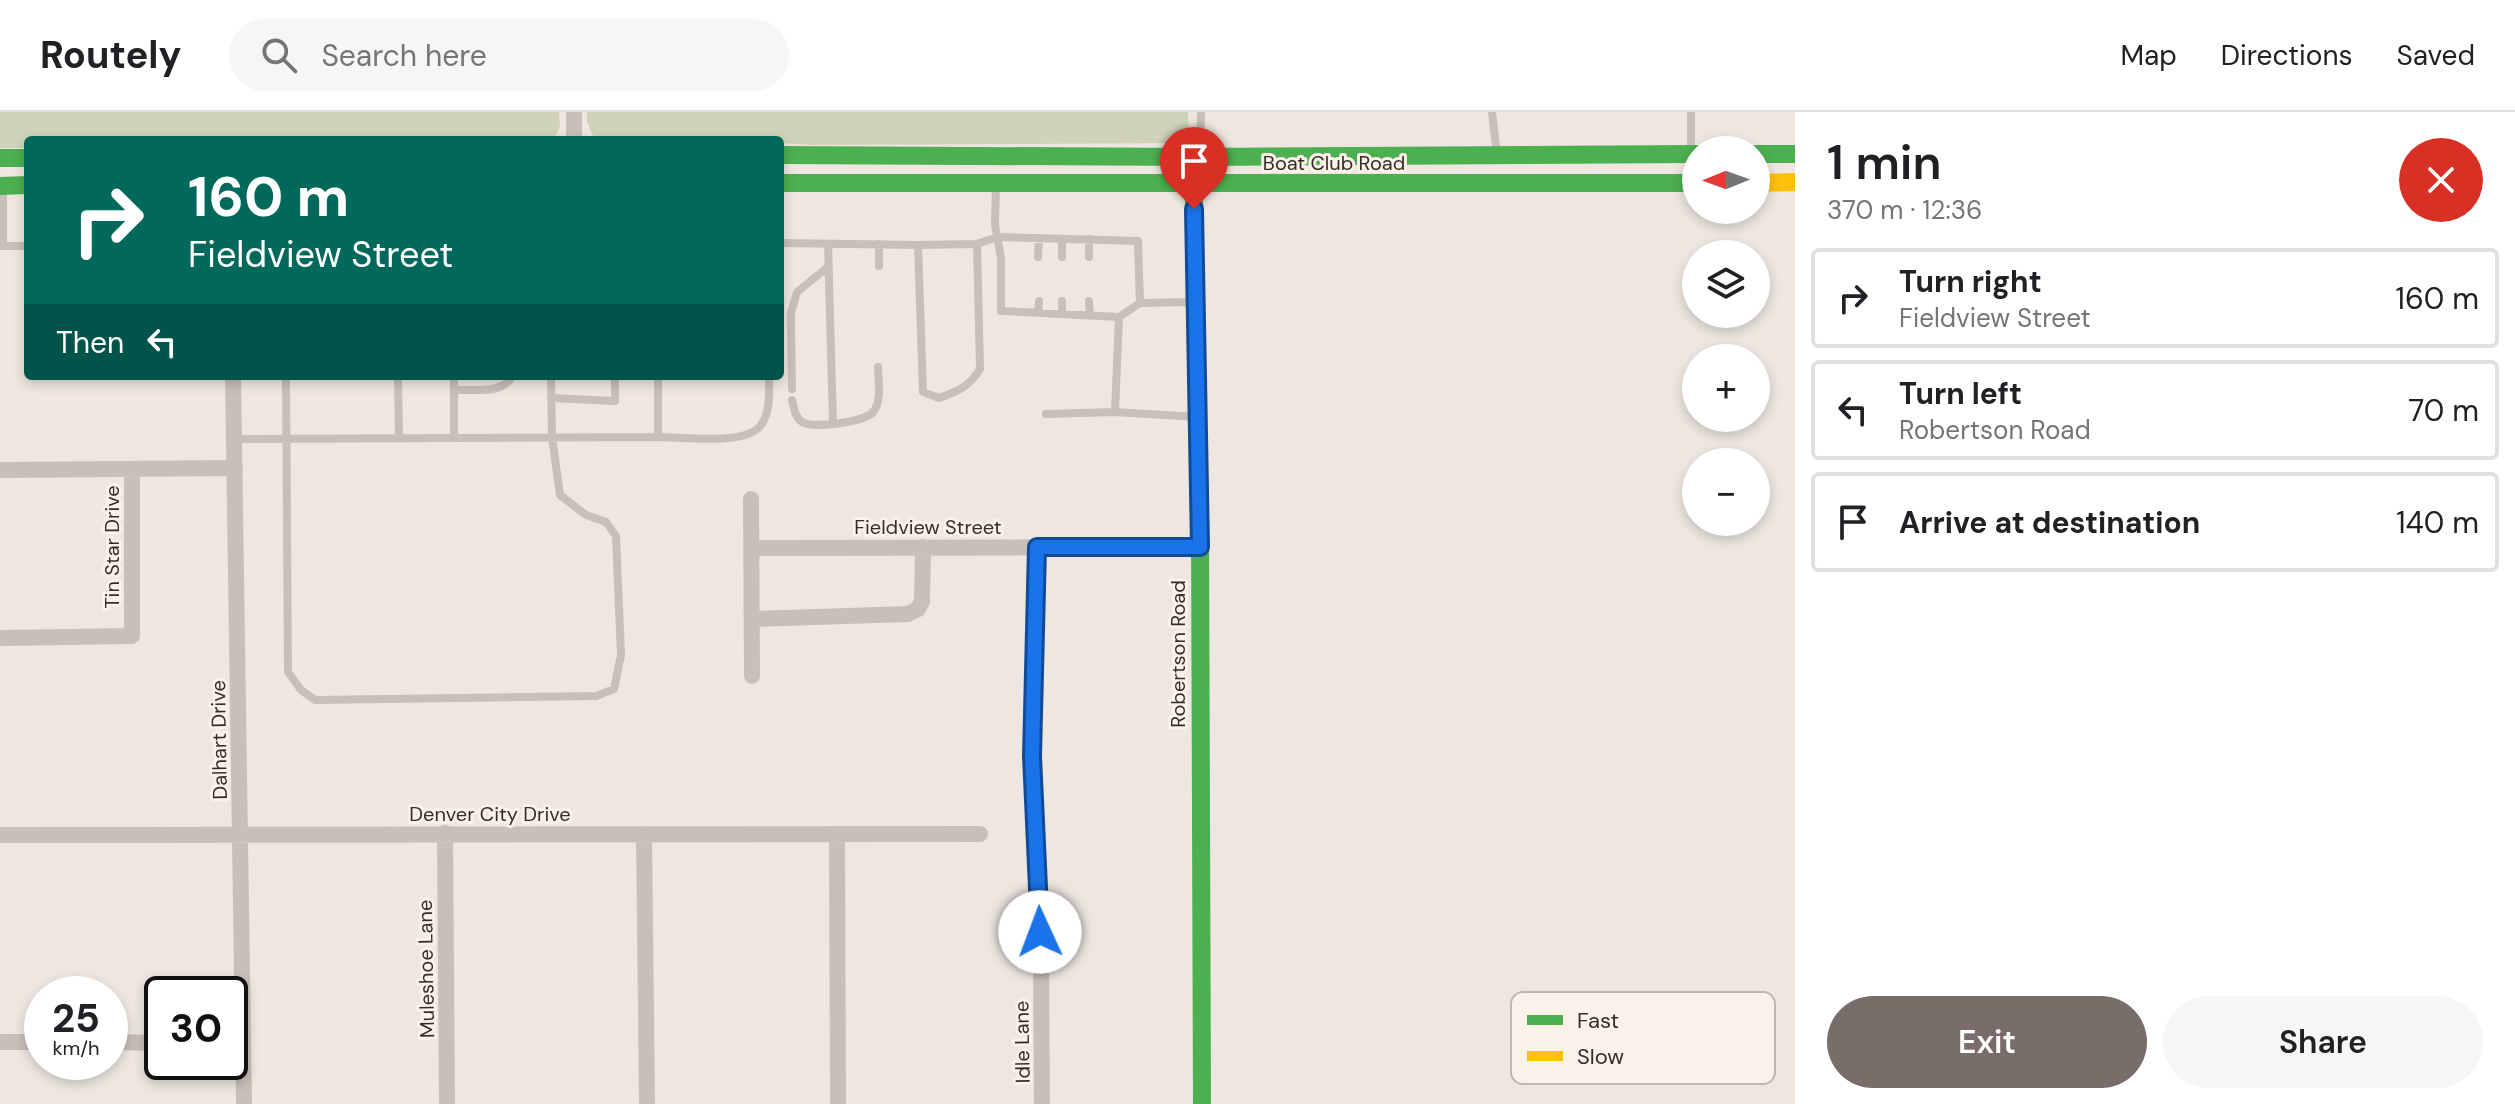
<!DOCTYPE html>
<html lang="en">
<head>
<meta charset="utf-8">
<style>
  :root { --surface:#fff; --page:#f6f6f6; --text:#202124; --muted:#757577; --line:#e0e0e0; --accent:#786d69 }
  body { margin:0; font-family:"DM Sans",sans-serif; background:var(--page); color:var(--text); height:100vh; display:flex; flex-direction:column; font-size:30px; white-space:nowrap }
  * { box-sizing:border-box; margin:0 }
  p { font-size:26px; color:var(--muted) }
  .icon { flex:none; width:44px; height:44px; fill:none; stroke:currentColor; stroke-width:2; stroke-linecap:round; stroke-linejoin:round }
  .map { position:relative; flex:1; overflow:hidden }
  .side { display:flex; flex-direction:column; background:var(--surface); width:720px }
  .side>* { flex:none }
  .guide { position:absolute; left:24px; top:24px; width:760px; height:244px; border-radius:8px; box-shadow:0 4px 12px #0003; background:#00695c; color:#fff; overflow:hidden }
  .needle { width:52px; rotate:269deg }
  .buttons { position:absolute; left:1682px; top:24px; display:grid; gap:16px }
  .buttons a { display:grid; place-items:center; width:88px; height:88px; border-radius:50%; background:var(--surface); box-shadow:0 4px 12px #0003; font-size:40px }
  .speed { position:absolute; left:24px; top:864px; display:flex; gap:16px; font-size:40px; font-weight:700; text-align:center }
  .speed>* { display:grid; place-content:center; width:104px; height:104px; border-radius:50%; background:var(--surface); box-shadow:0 4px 12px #0003; line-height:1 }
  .speed small { font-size:20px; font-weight:400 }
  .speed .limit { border:4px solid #111; border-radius:12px; background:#fff; color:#111 }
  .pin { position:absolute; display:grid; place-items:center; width:68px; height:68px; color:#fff; margin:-82px -34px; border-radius:50% 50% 50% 0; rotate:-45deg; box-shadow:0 0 8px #0007 }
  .pin .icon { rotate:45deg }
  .me { position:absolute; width:88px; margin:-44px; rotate:358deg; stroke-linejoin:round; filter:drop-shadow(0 0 6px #0008) }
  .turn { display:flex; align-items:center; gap:28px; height:168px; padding:0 32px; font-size:36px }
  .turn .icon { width:104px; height:104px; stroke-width:2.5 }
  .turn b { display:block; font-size:56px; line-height:68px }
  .then { display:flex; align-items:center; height:76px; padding:0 32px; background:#0003; gap:16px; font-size:30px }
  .round { display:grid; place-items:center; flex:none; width:84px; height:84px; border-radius:42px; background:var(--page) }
  .headline { display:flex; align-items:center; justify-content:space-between; height:136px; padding:0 32px }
  h1 { font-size:48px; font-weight:600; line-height:60px }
  .action { display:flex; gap:16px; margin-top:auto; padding:16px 32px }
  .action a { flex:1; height:92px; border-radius:48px; background:var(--accent); color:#fff; font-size:32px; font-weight:600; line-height:92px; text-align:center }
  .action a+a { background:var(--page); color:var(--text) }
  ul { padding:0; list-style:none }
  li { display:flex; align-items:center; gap:24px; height:100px; margin:0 16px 12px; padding:0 16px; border:4px solid var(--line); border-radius:8px }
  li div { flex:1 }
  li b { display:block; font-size:30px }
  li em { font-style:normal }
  header { display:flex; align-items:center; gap:48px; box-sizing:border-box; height:112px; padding:0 40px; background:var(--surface); border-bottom:2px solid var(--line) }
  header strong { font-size:38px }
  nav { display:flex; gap:44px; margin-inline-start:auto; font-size:28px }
  .search { width:560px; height:72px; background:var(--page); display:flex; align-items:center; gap:20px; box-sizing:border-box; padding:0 28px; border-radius:44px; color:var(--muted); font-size:30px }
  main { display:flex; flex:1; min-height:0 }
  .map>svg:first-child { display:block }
  .green { fill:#d0d3ba }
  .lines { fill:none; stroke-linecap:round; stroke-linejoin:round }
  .lane { stroke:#c7bfba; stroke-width:8 }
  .street { stroke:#c7bfba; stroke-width:16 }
  .fast { stroke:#4caf50; stroke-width:18 }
  .slow { stroke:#ffc107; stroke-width:18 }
  .route-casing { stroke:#114b97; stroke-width:20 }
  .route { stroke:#1a73e8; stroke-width:14 }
  .labels { text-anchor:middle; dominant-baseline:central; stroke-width:6; stroke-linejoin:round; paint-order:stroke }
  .street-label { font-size:20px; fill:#382c28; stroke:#faf1e8 }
  .key { fill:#faf1e8; stroke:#c0b6ae; stroke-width:2 }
  .key-label { font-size:22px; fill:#382c28 }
</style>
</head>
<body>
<header>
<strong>Routely</strong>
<div class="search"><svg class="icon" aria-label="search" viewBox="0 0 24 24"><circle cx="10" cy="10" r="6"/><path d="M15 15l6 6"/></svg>Search here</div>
<nav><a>Map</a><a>Directions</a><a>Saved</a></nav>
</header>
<main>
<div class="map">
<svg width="1795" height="992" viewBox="0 0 1795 992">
  <rect width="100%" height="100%" fill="#eee7e1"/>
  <path class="green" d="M 0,0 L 559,0 L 560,15 L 553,28 L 28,28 L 28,36 L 0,36 Z
    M 587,0 L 1188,0 L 1189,26 L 1184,31 L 811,33 L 780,31 L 780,28 L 603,27 L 594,26 L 587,10 Z"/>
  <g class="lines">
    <path class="lane" d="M 1492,0 L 1497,43
      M 1691,0 L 1691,39
      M 1200,44 L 1201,0
      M 996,73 L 995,113 L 1001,146 L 1001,199 L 1119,205 L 1115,300
      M 3,75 L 3,134
      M 780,131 L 918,133
      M 828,132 L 833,311
      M 977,132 L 980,257 C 969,275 958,279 939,286 L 923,280 L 918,133 L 977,132 L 997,125 L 1138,129 L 1140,191
      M 1,134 L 28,134
      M 1038,145 L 1039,126
      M 1062,145 L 1062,127
      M 1089,145 L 1089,127
      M 879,154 L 879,132
      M 1062,189 L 1062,202
      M 1089,189 L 1090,204
      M 1038,201 L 1039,189
      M 1119,205 L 1140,191 L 1194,190
      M 286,264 L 288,560 L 301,578 L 315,588 L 596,584 L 614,577 L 621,543 L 616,424 L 606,410 L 586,403 L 560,383 L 552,325 L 551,264
      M 398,264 L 399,326
      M 454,264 L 454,326
      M 792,277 L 791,201 L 797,180 L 828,155
      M 454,278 C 474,277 501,283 513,264
      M 551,286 L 615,289 L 615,264
      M 792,288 C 794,296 795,305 802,310 C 813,317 867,310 874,299 C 882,287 878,268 878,255
      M 1046,302 L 1115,300 L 1197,305
      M 658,325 C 682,325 747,334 761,313 C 771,299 769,280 769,264
      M 234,327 L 658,325 L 658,264"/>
    <path class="street" d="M 574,28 L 574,0
      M 233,264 L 244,992
      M 0,358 L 235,356
      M 751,387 L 752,564
      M 1037,435 L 1032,644 L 1041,845 L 1042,992
      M 752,436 L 1200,435
      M 752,507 L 908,502 L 918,497 L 922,489 L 923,435
      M 0,526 L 132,524 L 132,358
      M 445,721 L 447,992
      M 644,722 L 647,992
      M 0,723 L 980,722
      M 837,723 L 838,992
      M 0,930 L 42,930
      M 110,930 L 162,931"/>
    <path class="fast" d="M 1756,42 L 1795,42
      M 780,43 L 1200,45 L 1696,42
      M 1200,45 L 1194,73 L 1194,97 L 1200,416 L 1202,992
      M 0,46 L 28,46
      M 780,71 L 1696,71
      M 0,74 L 28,73"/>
    <path class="slow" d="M 1756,71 L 1795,70"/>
  </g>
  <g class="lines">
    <g class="route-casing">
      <path id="route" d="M 1040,820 L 1032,644 L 1037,435 L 1200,435 L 1194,97"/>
    </g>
    <use href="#route" class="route"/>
  </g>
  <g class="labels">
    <g class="street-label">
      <text x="1334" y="51">Boat Club Road</text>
      <text x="928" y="415">Fieldview Street</text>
      <text transform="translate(112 435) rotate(-90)">Tin Star Drive</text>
      <text transform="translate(1178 542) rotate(-90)">Robertson Road</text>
      <text transform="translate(219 628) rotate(-91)">Dalhart Drive</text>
      <text x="490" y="702">Denver City Drive</text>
      <text transform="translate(426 857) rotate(-91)">Muleshoe Lane</text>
      <text transform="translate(1022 930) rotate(-91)">Idle Lane</text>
    </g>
  </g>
  <rect x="1511" y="880" width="264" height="92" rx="12" class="key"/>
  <rect x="1527" y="903" width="36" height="10" fill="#4caf50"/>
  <rect x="1527" y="939" width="36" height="10" fill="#ffc107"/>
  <g class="key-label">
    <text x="1577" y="916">Fast</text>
    <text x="1577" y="952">Slow</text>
  </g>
</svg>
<div class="buttons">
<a><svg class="needle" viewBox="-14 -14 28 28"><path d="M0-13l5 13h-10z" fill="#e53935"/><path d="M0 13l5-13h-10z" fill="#757577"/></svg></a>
<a><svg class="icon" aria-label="layers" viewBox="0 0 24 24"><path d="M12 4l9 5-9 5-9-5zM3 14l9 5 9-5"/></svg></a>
<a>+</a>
<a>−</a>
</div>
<div class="speed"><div>25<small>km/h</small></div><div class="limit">30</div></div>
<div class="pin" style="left:1194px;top:97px;background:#d93025"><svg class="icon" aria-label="arrive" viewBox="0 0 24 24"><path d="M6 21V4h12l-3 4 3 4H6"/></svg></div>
<svg class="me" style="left:1040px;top:820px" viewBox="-20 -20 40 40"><circle r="19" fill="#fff"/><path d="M0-13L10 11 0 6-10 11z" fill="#1a73e8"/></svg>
<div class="guide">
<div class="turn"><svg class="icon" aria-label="right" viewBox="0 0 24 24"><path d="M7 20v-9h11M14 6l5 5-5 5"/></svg><div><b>160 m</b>Fieldview Street</div></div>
<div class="then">Then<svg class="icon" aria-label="left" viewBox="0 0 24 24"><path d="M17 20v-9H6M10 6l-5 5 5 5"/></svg></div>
</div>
</div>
<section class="side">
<div class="headline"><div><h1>1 min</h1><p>370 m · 12:36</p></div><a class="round" style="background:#d93025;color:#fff"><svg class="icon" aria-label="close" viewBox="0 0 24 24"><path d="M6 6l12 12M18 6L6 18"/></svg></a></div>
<ul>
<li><svg class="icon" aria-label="right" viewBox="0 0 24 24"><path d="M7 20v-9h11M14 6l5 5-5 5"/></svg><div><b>Turn right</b><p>Fieldview Street</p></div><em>160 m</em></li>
<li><svg class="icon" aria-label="left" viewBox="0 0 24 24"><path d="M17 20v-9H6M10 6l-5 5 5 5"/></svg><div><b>Turn left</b><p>Robertson Road</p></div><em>70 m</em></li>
<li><svg class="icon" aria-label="arrive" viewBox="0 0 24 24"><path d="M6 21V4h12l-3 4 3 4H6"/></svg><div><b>Arrive at destination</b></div><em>140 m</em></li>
</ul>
<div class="action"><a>Exit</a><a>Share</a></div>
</section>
</main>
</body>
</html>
